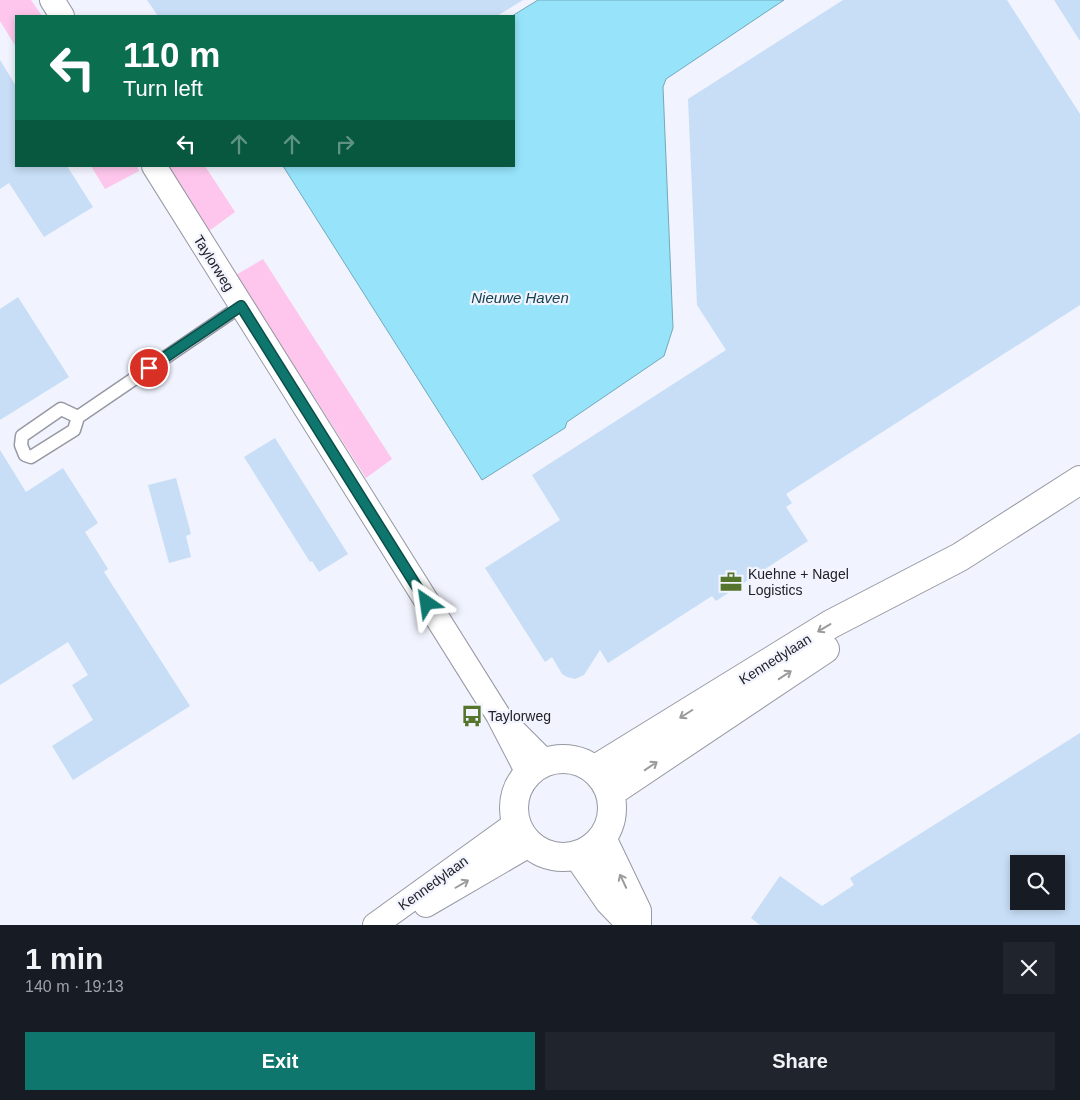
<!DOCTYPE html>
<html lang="en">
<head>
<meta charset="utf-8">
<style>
  :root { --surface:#171b24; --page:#20242c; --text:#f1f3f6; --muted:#9ea1a6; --accent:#0f766e }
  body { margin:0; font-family:Arial,sans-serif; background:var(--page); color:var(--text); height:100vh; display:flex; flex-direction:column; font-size:19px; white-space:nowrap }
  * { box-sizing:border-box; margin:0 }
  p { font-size:16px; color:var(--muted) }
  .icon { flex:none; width:28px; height:28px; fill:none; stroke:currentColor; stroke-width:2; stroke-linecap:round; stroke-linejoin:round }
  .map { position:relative; height:925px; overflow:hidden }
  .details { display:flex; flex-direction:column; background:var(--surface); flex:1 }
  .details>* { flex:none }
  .guide { position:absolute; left:15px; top:15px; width:500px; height:152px; border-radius:0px; box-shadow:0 2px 8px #0003; background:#0b6e4f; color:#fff; overflow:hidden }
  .buttons { position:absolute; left:1010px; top:855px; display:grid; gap:10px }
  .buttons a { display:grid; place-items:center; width:55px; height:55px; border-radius:0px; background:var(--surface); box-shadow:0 2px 8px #0003; font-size:25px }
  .pin { position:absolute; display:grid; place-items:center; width:42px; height:42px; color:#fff; margin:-21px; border:2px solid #fff; border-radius:50%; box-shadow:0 1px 5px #0007 }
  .me { position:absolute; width:55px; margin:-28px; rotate:328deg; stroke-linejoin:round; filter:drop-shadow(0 0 4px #0008) }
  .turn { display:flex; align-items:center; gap:18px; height:105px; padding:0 25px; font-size:22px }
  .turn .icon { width:65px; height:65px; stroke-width:2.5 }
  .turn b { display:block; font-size:35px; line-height:42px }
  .lanes { display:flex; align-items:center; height:48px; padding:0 25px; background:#0003; justify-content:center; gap:25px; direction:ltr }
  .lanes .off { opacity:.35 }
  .round { display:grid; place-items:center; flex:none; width:52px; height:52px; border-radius:0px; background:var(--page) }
  .head { display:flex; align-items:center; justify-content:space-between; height:85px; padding:0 25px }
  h1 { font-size:30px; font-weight:800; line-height:38px }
  .cta { display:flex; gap:10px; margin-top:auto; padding:10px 25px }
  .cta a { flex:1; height:58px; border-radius:0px; background:var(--accent); color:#fff; font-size:20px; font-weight:800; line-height:58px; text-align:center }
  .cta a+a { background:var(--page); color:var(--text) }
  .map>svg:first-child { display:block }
  .green { fill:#fec6ec }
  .water { fill:#96e3fa; stroke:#73a9ba }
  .building { fill:#c7def6; fill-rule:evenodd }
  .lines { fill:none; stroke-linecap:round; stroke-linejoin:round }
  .service-casing { stroke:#9698a2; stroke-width:15 }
  .minor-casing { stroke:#9698a2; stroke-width:26 }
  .tertiary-casing { stroke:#9698a2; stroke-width:30 }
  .service { stroke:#fff; stroke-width:12 }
  .minor { stroke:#fff; stroke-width:24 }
  .tertiary { stroke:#fff; stroke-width:28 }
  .oneway { stroke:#9b9b9d }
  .route-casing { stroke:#0a4d48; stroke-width:12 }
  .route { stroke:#0f766e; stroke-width:9 }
  .labels { text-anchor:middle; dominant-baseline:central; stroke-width:4.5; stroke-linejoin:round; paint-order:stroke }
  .street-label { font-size:14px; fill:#212126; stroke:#f1f3fe }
  .poi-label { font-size:14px; fill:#212126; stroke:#f1f3fe; text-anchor:start }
  .water-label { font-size:15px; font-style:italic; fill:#154350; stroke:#f1f3fe }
</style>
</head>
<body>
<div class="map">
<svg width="1080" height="925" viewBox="0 0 1080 925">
  <rect width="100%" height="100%" fill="#f1f3fe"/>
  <path class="green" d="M 0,0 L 31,0 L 42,16 L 16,16 L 16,47 L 0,21 Z
    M 91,166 L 137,166 L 139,171 L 105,189 Z
    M 167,166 L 205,166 L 235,212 L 209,231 Z
    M 263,259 L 392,459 L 366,478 L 236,275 Z"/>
  <path class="water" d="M 538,0 L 784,0 L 666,79 L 663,87 L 673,328 L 664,356 L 567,422 L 565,428 L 482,480 L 283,166 L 514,166 L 512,16 Z"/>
  <path class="building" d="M 147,0 L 523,0 L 497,16 L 158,16 Z
    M 843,0 L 1007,0 L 1080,114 L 1080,305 L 786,494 L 792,503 L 786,507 L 808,541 L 716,601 L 712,596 L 608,663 L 600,650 L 584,675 L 575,679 L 567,677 L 562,674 L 552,657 L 545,662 L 485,568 L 560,520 L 532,475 L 726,350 L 697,305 L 688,99 Z
    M 1054,0 L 1080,0 L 1080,41 Z
    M 0,60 L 16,86 L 16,166 L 67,166 L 93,207 L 44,237 L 9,183 L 0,189 Z
    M 18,297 L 69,377 L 0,420 L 0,309 Z
    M 275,438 L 348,554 L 319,572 L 312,561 L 310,562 L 244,457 Z
    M 0,450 L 26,492 L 63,468 L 98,523 L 85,532 L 108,569 L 104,572 L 190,706 L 73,780 L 52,746 L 93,720 L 72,685 L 88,675 L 68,642 L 0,685 Z
    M 176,478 L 191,534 L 186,536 L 191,557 L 169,563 L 148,485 Z
    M 1080,733 L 1080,925 L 760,925 L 751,918 L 780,876 L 822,906 L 854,885 L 850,878 ZM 1019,864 L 1056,864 L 1056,901 L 1019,901 Z"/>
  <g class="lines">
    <g class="service-casing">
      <path id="service" d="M 78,417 L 74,430 L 31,457 L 25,455 L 21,445 L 22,436 L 61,409 L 78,417 L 241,306"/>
    </g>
    <g class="minor-casing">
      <path id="minor" d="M 52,0 L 62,16
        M 154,166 L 498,715 L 528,773
        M 515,732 L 545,762
        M 426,905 L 529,845
        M 375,925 L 515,824"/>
    </g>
    <g class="tertiary-casing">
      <path id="tertiary" d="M514 808a49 49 0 1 1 98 0a49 49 0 1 1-98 0Z
        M 594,770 L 831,624 L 960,557 L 1080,480
        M 610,793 L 825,649
        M 602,838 L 637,911 L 637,925
        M 578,856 L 609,901 L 632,925"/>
    </g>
    <use href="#service" class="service"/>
    <use href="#minor" class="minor"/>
    <use href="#tertiary" class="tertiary"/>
  </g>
  <defs><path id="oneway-shaft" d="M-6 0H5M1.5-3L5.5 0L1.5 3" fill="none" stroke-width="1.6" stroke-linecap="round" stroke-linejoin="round" transform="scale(1.25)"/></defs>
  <g class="oneway">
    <use href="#oneway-shaft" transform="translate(824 628) rotate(149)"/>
    <use href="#oneway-shaft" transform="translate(785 675) rotate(-33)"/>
    <use href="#oneway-shaft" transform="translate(686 714) rotate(148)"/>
    <use href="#oneway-shaft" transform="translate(651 766) rotate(-34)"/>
    <use href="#oneway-shaft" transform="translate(623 881) rotate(-115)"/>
    <use href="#oneway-shaft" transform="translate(462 884) rotate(-30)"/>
  </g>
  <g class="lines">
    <g class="route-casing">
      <path id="route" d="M 149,368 L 241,306 L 427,603"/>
    </g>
    <use href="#route" class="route"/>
  </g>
  <defs>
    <g id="office-bare" transform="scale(1.725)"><path d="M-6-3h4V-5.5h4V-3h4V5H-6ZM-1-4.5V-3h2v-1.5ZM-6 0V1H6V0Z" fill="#55752c" stroke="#f1f3fe" stroke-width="2.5" paint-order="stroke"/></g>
    <g id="bus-bare" transform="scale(1.725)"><path d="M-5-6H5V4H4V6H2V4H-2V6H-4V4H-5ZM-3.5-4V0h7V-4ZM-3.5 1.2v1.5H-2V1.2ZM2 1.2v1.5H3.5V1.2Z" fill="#55752c" stroke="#f1f3fe" stroke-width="2.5" paint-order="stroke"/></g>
  </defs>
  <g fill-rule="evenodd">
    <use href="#office-bare" x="731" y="582"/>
    <use href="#bus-bare" x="472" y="716"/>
  </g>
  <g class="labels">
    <g class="street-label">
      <text transform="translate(214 263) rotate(58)">Taylorweg</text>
      <text transform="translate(775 659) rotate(-32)">Kennedylaan</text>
      <text transform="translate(433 883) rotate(-36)">Kennedylaan</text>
    </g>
    <g class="poi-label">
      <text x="748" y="574">Kuehne + Nagel<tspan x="748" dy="16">Logistics</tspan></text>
      <text x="488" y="716">Taylorweg</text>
    </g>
    <g class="water-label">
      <text x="520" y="297">Nieuwe Haven</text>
    </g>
  </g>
</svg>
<div class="buttons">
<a><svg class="icon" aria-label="search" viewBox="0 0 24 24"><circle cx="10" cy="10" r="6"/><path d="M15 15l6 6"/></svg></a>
</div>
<div class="pin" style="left:149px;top:368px;background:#d93025"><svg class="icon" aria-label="arrive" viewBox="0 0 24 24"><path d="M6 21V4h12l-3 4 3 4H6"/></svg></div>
<svg class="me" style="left:427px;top:603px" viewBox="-20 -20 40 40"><path d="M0-17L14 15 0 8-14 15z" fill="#0f766e" stroke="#fff" stroke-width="4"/></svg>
<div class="guide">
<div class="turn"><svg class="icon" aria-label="left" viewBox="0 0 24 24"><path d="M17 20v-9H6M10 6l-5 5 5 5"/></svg><div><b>110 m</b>Turn left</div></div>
<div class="lanes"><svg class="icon" aria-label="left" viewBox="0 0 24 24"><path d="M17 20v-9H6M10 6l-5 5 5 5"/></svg><svg class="icon off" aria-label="ahead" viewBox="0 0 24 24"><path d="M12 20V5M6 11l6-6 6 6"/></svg><svg class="icon off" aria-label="ahead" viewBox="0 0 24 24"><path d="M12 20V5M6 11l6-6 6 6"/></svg><svg class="icon off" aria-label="right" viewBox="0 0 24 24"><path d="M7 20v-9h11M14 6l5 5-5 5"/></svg></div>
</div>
</div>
<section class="details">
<div class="head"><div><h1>1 min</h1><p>140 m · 19:13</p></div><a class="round"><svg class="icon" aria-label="close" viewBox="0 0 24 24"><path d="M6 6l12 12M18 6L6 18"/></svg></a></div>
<div class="cta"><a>Exit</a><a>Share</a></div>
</section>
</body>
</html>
